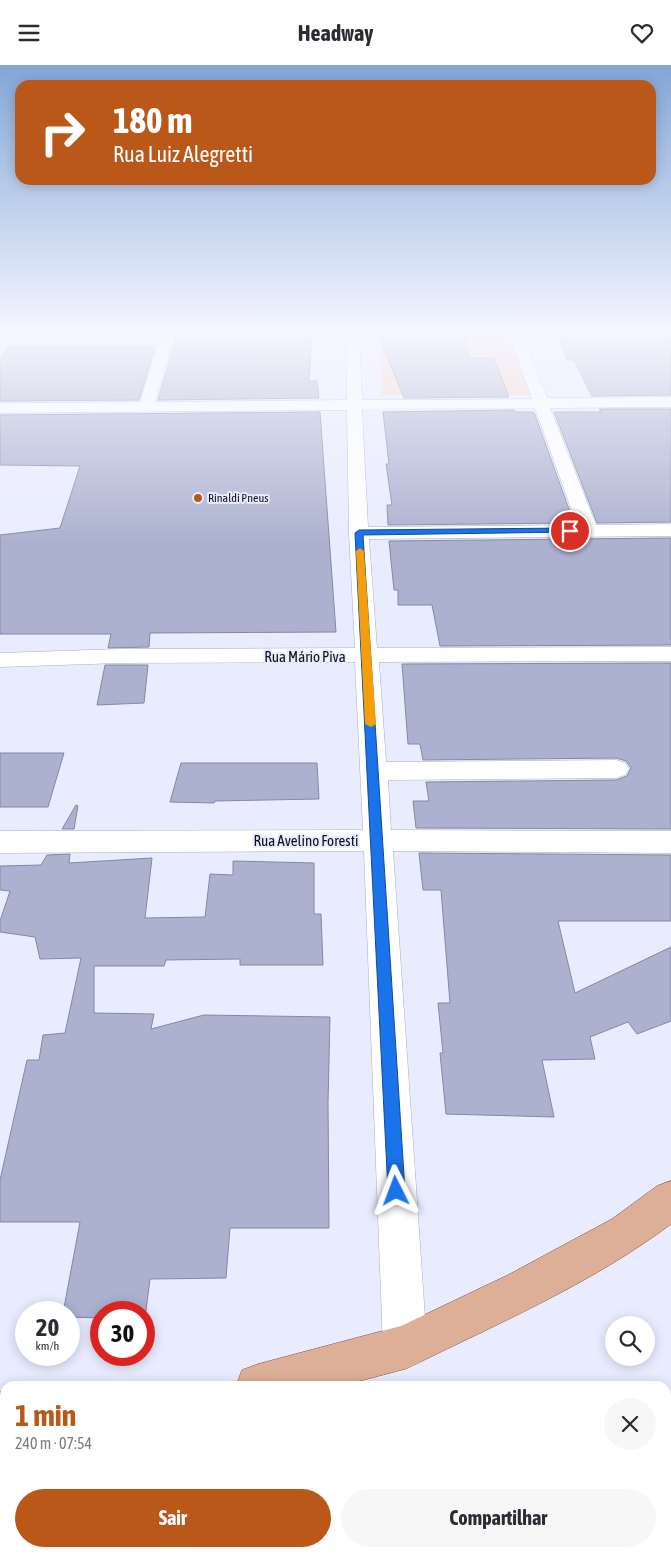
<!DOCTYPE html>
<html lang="pt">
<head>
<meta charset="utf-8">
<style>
  :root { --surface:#fff; --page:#f7f7f7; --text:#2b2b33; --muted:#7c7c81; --accent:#b95818 }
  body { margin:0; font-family:"Asap Condensed",sans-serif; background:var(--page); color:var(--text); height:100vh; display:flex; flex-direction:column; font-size:19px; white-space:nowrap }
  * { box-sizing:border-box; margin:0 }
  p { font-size:16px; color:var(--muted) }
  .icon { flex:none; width:28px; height:28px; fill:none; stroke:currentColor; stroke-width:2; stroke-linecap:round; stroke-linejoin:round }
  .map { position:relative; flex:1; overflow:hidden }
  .drawer { position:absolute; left:0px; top:1316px; width:671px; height:176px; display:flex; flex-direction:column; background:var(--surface); border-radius:15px 15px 0 0; box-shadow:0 2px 12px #0003 }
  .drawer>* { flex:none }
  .guide { position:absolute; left:15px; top:15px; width:641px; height:105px; border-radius:15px; box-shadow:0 2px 12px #0003; background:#b95818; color:#fff; overflow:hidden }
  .tools { position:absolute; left:605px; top:1251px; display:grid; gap:10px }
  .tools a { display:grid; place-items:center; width:50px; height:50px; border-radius:50%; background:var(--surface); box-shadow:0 2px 12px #0003; font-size:25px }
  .speed { position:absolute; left:15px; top:1236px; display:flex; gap:10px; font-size:25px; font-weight:700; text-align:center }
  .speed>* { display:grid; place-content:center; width:65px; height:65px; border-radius:50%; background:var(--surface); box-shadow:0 2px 12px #0003; line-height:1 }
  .speed small { font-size:12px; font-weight:400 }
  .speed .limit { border:8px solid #d22; background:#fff; color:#111 }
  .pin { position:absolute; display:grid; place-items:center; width:42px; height:42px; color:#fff; margin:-21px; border:2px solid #fff; border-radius:50%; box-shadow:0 1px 5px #0007 }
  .me { position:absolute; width:55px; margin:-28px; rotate:357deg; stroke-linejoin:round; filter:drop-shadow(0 0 4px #0008) }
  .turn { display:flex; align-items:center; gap:18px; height:105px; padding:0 15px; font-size:22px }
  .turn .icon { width:65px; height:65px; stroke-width:2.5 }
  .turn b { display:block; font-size:35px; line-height:42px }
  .round { display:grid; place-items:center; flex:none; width:52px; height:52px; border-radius:26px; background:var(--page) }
  .summary { display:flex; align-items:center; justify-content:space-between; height:85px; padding:0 15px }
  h1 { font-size:30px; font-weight:700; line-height:38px; color:var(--accent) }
  .button { display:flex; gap:10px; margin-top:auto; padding:10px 15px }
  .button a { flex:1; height:58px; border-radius:30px; background:var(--accent); color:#fff; font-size:20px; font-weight:700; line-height:58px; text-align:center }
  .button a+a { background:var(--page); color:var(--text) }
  header { display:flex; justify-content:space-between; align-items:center; height:65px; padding:0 15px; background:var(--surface); font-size:22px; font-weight:700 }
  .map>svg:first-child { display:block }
  .green { fill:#fad3bf }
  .building { fill:#acb1cf; stroke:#8388a4 }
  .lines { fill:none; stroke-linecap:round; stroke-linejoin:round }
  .minor-casing { stroke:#a8adcb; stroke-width:1 }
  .major-casing { stroke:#86543d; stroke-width:1 }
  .minor { fill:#fff; fill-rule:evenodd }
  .major { fill:#ddaf96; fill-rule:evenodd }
  .route { fill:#1a73e8; stroke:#114b97 }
  .slow { fill:#f59e0b }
  .poi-dot { fill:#b95818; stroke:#e9ecff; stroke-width:2 }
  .labels { text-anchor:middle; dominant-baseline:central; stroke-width:4; stroke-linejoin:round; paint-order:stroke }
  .far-poi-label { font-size:12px; fill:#0e0f19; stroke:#e9ecff; text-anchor:start }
  .street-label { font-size:15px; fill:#0e0f19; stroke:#e9ecff }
</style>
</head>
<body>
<header><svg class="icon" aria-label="menu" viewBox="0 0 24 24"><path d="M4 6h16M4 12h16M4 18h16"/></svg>Headway<svg class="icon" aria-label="heart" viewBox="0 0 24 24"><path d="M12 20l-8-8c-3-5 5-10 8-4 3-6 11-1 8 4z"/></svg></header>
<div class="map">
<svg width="671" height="1492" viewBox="0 0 671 1492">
  <rect width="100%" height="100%" fill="#e9ecff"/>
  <path class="green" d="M 380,269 L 511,269 L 533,330 L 382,330 Z"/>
  <path class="building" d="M 15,269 L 160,269 L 159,270 L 13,271 Z
    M 378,269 L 464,269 L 469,293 L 494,293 L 509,332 L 404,333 Z
    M 558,269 L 671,269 L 671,330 L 592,331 L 574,295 L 567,295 Z
    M 177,270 L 312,269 L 309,316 L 317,316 L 319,333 L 158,335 Z
    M 8,280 L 12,282 L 155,282 L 139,335 L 0,336 L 0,296 Z
    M 599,344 L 671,344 L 671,457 L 597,458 L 554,347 L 601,347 Z
    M 514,345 L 515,347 L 534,347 L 574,458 L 388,460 L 387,440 L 392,440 L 386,399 L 389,399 L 383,347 Z
    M 320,347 L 336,567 L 150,568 L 149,582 L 108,583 L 111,569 L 0,569 L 0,470 L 60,463 L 80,401 L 0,400 L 0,350 Z
    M 671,473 L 671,580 L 440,581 L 432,540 L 398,540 L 398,525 L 394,525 L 389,476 Z
    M 671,598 L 671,764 L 416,763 L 413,736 L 429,736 L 426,717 L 616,715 L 627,711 L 631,703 L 626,696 L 616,693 L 423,695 L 420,679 L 408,679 L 402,599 Z
    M 105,600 L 148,600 L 144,638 L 97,640 Z
    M 0,688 L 64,688 L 48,742 L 0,742 Z
    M 181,698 L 317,698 L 319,734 L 215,736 L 214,738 L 170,737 Z
    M 76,740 L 78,741 L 74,764 L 62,764 Z
    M 419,788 L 671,790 L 671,856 L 558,856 L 575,928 L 671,882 L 671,956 L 637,969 L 628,957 L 590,972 L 595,994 L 542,995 L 554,1052 L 446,1049 L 440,988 L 443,988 L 438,938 L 450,938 L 441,825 L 423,825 Z
    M 70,789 L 69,798 L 152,793 L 145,853 L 205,852 L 210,809 L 233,810 L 233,796 L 314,798 L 314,849 L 321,849 L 323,900 L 240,900 L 240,894 L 166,895 L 164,901 L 94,901 L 94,948 L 154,949 L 151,964 L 204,950 L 330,952 L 328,1038 L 329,1163 L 230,1163 L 226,1213 L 150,1214 L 145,1253 L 144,1248 L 101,1248 L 101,1253 L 69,1252 L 69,1248 L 63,1248 L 80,1157 L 0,1157 L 0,1115 L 27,995 L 39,995 L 43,970 L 65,968 L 81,893 L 40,894 L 35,872 L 0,867 L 0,856 L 10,826 L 0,825 L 0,801 L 41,800 L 47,790 Z"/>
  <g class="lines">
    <g class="minor-casing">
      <path id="minor" d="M 162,269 L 175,269 L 155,337 L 347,335 L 346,269 L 359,269 L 362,335 L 532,334 L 509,269 L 522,269 L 547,333 L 671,332 L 671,342 L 550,343 L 596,460 L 671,459 L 671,471 L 369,474 L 377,583 L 671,582 L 671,596 L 379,597 L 386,697 L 616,695 L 625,698 L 629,704 L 625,710 L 616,713 L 388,715 L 391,765 L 671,766 L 671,788 L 393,786 L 427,1282 L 420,1297 L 405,1304 L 390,1297 L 383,1282 L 364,786 L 0,788 L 0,766 L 363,765 L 355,597 L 120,598 L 0,602 L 0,588 L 120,584 L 355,583 L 349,468 L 347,345 L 0,348 L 0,338 L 140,337 L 158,280 L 12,280 L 5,276 L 7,273 L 160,272 ZM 535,343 L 577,460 L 368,462 L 362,344 Z"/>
    </g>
    <g class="major-casing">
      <path id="major" d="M 671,1116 L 671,1159 C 595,1216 506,1255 420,1297 L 405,1304 L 340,1321 L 236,1321 L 242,1305 L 258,1299 L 401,1261 L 508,1210 L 612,1154 L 657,1121 Z
        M 0,1327 L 5,1327 L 5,1373 L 0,1373 Z"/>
    </g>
    <use href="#minor" class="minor"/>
    <use href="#major" class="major"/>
  </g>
  <linearGradient id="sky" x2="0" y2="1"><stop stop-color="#82a6d7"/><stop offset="0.56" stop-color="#f5f6ff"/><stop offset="1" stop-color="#f5f6ff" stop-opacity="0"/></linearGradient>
  <rect width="671" height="477" fill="url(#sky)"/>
  <path class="route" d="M 570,463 L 574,466 L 572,467 L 363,470 L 405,1126 L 402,1131 L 396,1134 L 391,1131 L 388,1126 L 355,468 L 359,465 Z"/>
  <path class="slow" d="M 360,483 L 364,486 L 376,659 L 371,662 L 365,659 L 356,486 Z"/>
  <circle class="poi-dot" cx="198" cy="433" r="5"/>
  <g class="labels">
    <g class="far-poi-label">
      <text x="208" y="433">Rinaldi Pneus</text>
    </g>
    <g class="street-label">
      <text x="305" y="591">Rua Mário Piva</text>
      <text x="306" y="775">Rua Avelino Foresti</text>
    </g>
  </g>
</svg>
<div class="tools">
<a><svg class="icon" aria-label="search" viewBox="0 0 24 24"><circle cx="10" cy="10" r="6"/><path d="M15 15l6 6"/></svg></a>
</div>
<div class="speed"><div>20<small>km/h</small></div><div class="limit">30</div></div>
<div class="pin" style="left:570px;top:466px;background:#d93025"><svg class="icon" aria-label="arrive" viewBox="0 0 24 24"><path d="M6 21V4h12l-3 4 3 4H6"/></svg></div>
<svg class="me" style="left:396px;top:1126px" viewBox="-20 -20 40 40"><path d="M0-17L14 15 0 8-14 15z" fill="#1a73e8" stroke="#fff" stroke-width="4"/></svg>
<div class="guide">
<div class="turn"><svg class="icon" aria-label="right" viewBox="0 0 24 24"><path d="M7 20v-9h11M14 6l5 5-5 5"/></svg><div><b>180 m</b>Rua Luiz Alegretti</div></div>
</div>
<section class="drawer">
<div class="summary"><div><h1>1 min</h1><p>240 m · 07:54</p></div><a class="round"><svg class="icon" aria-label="close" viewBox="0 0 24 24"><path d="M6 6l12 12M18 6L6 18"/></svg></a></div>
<div class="button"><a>Sair</a><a>Compartilhar</a></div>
</section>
</div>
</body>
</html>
